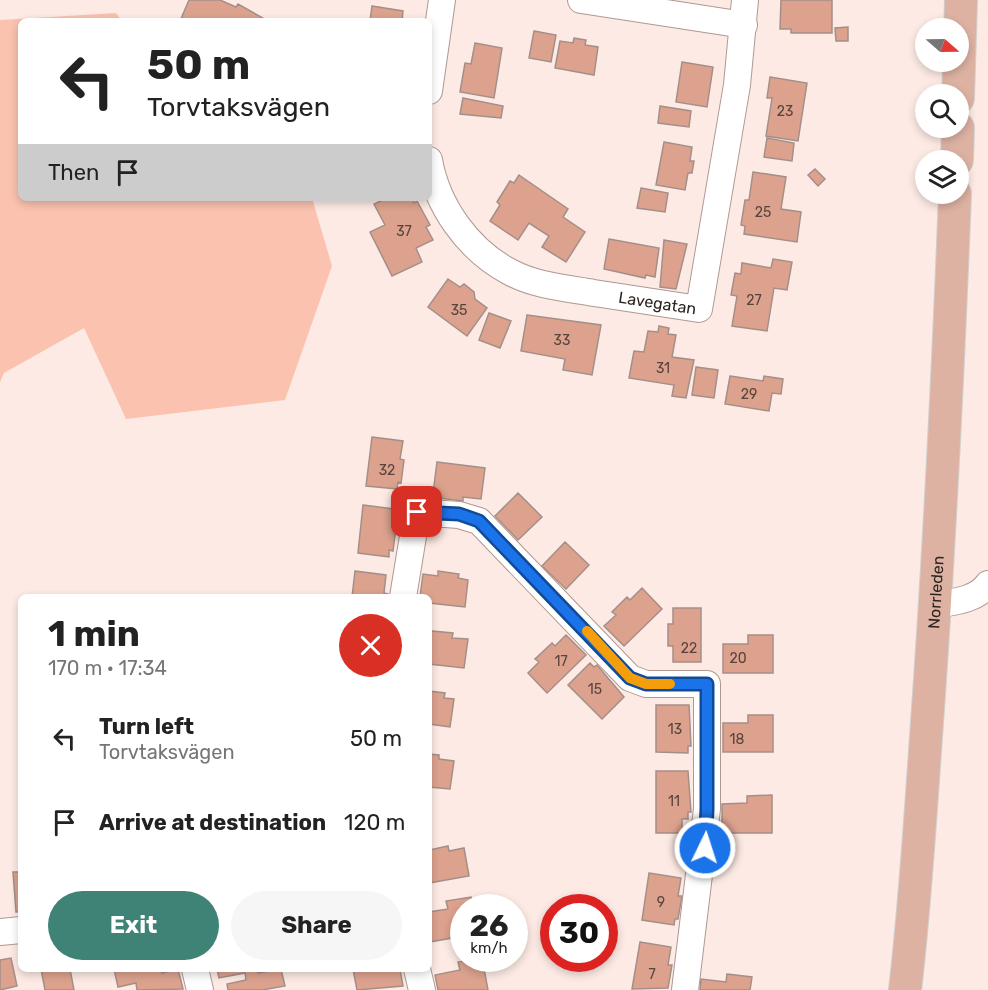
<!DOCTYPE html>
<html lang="en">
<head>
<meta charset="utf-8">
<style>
  :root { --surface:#fff; --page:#f6f6f6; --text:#222; --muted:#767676; --accent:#3f8377 }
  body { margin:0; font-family:Rubik,sans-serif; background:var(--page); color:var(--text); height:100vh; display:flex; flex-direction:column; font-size:22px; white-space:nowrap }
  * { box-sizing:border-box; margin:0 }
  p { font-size:20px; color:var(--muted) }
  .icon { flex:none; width:33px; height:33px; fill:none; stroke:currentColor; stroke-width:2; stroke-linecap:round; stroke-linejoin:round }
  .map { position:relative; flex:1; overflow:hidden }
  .details { position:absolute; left:18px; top:594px; width:414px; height:378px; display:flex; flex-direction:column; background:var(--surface); border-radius:9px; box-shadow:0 3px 9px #0003 }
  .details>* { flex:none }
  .top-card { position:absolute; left:18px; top:18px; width:414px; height:183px; border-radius:9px; box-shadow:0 3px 9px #0003; background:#fff; color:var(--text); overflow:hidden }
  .needle { width:39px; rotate:110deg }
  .controls { position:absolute; left:915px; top:18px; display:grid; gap:12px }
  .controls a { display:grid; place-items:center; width:54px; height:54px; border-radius:50%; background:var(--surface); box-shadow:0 3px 9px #0003; font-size:30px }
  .speed { position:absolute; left:450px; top:894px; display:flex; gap:12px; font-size:30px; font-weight:700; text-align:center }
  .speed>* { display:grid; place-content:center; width:78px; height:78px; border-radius:50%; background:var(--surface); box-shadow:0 3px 9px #0003; line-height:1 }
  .speed small { font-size:15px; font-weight:400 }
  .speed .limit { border:9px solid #d22; background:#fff; color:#111 }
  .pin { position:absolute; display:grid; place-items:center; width:51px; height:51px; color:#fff; margin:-26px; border-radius:12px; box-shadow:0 3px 9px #0006 }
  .me { position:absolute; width:66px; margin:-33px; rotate:4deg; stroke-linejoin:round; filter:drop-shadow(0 0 4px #0008) }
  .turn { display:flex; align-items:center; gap:21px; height:126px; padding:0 30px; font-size:27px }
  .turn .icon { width:78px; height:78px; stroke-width:2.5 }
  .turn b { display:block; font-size:42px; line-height:51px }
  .then { display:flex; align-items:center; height:57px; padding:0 30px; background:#0003; gap:12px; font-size:22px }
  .round { display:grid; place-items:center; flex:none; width:63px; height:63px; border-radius:32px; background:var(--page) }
  .headline { display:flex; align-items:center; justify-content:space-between; height:102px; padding:0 30px }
  h1 { font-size:36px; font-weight:700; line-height:45px }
  .primary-button { display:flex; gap:12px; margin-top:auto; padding:12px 30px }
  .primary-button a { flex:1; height:69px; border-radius:36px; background:var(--accent); color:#fff; font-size:24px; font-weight:700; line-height:69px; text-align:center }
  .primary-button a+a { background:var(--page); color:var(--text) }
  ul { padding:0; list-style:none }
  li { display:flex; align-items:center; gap:18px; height:84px; padding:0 30px }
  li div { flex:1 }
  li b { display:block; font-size:22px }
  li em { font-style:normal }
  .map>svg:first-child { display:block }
  .green { fill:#fac2af }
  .building { fill:#dca28e; stroke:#a48f88; stroke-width:1.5 }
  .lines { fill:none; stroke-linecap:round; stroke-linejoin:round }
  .minor-casing { stroke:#af9992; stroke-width:28 }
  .major-casing { stroke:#d1cfce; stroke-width:34 }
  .minor { stroke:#fff; stroke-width:26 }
  .major { stroke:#ddb2a3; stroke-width:32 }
  .route-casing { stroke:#114b97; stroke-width:15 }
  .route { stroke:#1a73e8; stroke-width:10 }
  .slow { stroke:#f59e0b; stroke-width:10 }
  .labels { text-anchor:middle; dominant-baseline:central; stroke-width:4.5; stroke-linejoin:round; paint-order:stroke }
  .number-label { font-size:14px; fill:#58443c }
  .street-label { font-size:16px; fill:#2c2421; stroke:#fcfcfc }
</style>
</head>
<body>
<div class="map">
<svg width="988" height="990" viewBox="0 0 988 990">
  <rect width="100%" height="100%" fill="#fdeae4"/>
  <path class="green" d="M 116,13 L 122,21 L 21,21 L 21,198 L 312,198 L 332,266 L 285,400 L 126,419 L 84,328 L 4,373 L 0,382 L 0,20 Z"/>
  <path class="building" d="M 189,0 L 220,0 L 236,7 L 238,4 L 268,21 L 180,21 Z
    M 781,0 L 832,0 L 832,33 L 791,33 L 791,29 L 780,29 Z
    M 372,6 L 403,11 L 402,21 L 370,21 Z
    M 848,27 L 848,41 L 836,41 L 835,28 Z
    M 534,31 L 556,35 L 551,62 L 529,58 Z
    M 574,38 L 586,40 L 585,45 L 598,47 L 594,75 L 555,68 L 560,41 L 573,43 Z
    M 475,43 L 502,48 L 494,98 L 460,92 L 465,63 L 471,64 Z
    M 682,62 L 713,67 L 707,107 L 676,102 Z
    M 770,77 L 807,83 L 798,141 L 766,136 L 772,98 L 767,98 Z
    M 463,98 L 503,106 L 501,118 L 460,114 Z
    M 660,106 L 691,111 L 689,127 L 658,123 Z
    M 767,138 L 794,143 L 792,161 L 764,157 Z
    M 664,142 L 692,147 L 690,161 L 694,161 L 692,173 L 688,173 L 685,190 L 656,185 Z
    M 815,169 L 825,179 L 818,186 L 808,175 Z
    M 753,172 L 786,177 L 781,209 L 801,212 L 797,242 L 744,234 L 745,226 L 741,225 L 745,200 L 749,200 Z
    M 519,175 L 568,209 L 563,217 L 585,232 L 566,262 L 542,247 L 549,236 L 529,223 L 518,240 L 490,221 L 500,205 L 497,202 L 510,181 L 514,183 Z
    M 641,188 L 668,193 L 665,212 L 637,208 Z
    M 387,198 L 412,198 L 414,203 L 417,201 L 430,225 L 426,227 L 433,240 L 416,248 L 422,262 L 392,276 L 370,232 L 385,225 L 374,204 Z
    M 609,239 L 659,248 L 655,277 L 646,275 L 645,278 L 604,269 Z
    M 664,240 L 687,244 L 676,289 L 660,287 Z
    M 773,259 L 792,262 L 787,290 L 774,288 L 767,331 L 732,326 L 737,296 L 731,295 L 735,273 L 741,274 L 742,263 L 771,268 Z
    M 448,279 L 460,287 L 464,284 L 474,292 L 475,299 L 487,308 L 467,336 L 428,307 Z
    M 489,313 L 511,321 L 500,348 L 479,340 Z
    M 527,315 L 601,325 L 592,375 L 563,370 L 565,359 L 521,351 Z
    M 659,326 L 669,328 L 668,334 L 676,335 L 672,357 L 694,360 L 686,398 L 672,396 L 674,385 L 629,378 L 634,351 L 644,352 L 648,331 L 658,332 Z
    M 696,367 L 718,370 L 714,398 L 692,395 Z
    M 730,376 L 763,381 L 764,376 L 783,379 L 781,394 L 772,393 L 769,411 L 725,404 Z
    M 372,437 L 403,441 L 400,459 L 404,460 L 401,483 L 398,482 L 397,489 L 366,486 Z
    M 437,462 L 485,468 L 481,499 L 463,497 L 463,501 L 439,498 L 440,494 L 433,493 Z
    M 518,493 L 542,517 L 518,540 L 495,516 Z
    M 363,505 L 394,509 L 392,527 L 396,527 L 393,551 L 389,550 L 389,557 L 358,553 Z
    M 565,542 L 589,565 L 566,589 L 542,566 Z
    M 355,571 L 386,575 L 384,593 L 388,594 L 388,597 L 352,597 Z
    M 438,571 L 459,574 L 458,578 L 468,580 L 465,607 L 429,603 L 429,597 L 420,597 L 423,574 L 438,576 Z
    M 642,588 L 662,609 L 624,646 L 604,626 L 616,615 L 612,612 L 627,597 L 630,600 Z
    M 673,608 L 701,608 L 701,662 L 673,662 L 673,646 L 668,646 L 668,624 L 673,624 Z
    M 432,631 L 453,633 L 452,638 L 468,639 L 464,668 L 429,664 L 429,635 Z
    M 566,635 L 586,655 L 547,693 L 528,673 L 539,662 L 535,659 L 552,643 L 555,646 Z
    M 748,635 L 773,635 L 773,673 L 723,673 L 723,644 L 748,644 Z
    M 590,663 L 594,667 L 597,665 L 624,697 L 602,719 L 568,685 Z
    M 429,691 L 445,693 L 444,698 L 454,699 L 450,727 L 429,724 Z
    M 656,705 L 689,705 L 691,746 L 688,746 L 688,753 L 656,752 Z
    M 748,715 L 773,715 L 773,752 L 723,752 L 723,723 L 748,723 Z
    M 429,754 L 439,755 L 439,759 L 454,761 L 450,789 L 429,787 Z
    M 656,771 L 688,771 L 691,812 L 688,812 L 688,819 L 682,819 L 682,833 L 656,833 Z
    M 772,795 L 772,833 L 722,833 L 722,804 L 747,803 L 747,796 Z
    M 448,846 L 449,851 L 464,848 L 469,876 L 429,883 L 429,850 Z
    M 13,872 L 21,872 L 21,912 L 16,912 Z
    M 649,873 L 681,878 L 678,896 L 682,896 L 678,919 L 675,919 L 674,925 L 642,920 Z
    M 471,897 L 473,908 L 464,908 L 464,936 L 429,942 L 429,912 L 448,909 L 446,901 Z
    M 640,942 L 671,947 L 668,965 L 672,965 L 668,988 L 632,989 Z
    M 11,958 L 17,986 L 0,990 L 0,960 Z
    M 482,958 L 488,990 L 438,990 L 435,975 L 460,970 L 458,962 Z
    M 41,969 L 70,969 L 74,990 L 45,990 Z
    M 114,969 L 161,969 L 162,973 L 178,969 L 183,989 L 137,990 L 136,983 L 118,987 Z
    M 217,969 L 259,969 L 258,973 L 281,969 L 285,986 L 262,990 L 228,990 L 227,984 L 246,980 L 245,973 L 219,978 Z
    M 353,969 L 400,969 L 403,986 L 357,990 Z
    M 727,974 L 752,977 L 750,990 L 700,990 L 701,979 L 726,982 Z"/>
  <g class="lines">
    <g class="minor-casing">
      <g id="minor">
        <path d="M 581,0 L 744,25"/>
        <path d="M 429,91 L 442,0"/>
        <path id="s1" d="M 429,160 C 437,206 468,250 510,272 C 536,286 566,288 594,293 C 629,298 664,304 699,309 L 737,85 L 745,0"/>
        <path d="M 403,597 L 417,512 L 459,515 L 479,521 L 630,678 L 646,684 L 707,684 L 707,809 L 685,990"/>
        <path d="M 935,605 C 953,602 977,600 988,584"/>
        <path d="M 0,932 L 21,930"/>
        <path d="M 195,969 L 200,990"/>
        <path d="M 417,969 L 422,990"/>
      </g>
    </g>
    <g class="major-casing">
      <g id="major">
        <path d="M 958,98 L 961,0"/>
        <path d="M 957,160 L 958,128"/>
        <path id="s2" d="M 905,990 C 915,906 920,821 926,737 C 939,556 948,375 955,194"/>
      </g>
    </g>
    <use href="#minor" class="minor"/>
    <use href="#major" class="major"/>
  </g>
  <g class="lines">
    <g class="route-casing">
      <path id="route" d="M 417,512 L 459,514 L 479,521 L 630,678 L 646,684 L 707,684 L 707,809 L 705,848"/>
    </g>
    <use href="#route" class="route"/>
    <path class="slow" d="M 587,631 L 630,678 L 646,684 L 670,684"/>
  </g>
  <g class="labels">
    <g class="number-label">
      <text x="785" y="111">23</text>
      <text x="763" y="212">25</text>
      <text x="404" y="231">37</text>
      <text x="754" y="300">27</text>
      <text x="459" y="310">35</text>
      <text x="562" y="340">33</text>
      <text x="663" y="368">31</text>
      <text x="749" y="394">29</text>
      <text x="387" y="470">32</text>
      <text x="689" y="648">22</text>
      <text x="738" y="658">20</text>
      <text x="561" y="661">17</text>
      <text x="595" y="689">15</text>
      <text x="675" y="729">13</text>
      <text x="737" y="739">18</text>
      <text x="674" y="801">11</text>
      <text x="661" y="902">9</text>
      <text x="652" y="974">7</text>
    </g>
    <g class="street-label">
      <text stroke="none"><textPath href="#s1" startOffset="294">Lavegatan</textPath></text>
      <text stroke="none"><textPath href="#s2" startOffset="399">Norrleden</textPath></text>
    </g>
  </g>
</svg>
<div class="controls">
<a><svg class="needle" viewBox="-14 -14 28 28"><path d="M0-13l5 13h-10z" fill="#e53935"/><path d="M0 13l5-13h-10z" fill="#767676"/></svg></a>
<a><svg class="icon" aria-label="search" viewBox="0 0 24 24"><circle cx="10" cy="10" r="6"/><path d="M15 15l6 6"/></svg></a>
<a><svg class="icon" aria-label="layers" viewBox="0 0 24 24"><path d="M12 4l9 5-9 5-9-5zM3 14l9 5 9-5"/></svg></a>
</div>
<div class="speed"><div>26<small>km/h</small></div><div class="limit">30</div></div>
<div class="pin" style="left:417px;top:512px;background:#d93025"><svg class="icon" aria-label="arrive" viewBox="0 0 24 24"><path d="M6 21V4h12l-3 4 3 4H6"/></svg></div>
<svg class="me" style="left:705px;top:848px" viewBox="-20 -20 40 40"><circle r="17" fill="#1a73e8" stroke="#fff" stroke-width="3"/><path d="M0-11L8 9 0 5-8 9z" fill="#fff"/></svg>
<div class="top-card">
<div class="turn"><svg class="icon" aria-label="left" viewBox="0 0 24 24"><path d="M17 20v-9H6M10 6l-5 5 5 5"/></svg><div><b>50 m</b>Torvtaksvägen</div></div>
<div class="then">Then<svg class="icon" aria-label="arrive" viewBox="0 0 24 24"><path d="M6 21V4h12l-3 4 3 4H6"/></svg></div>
</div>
<section class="details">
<div class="headline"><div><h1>1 min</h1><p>170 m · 17:34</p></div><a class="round" style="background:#d93025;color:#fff"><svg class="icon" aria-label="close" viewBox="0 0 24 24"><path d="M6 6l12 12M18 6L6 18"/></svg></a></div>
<ul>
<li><svg class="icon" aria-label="left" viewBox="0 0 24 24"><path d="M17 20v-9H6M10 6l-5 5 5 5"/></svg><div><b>Turn left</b><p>Torvtaksvägen</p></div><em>50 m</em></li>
<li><svg class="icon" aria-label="arrive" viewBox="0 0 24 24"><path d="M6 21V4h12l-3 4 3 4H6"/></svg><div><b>Arrive at destination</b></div><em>120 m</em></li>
</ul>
<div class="primary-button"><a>Exit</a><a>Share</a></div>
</section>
</div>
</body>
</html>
